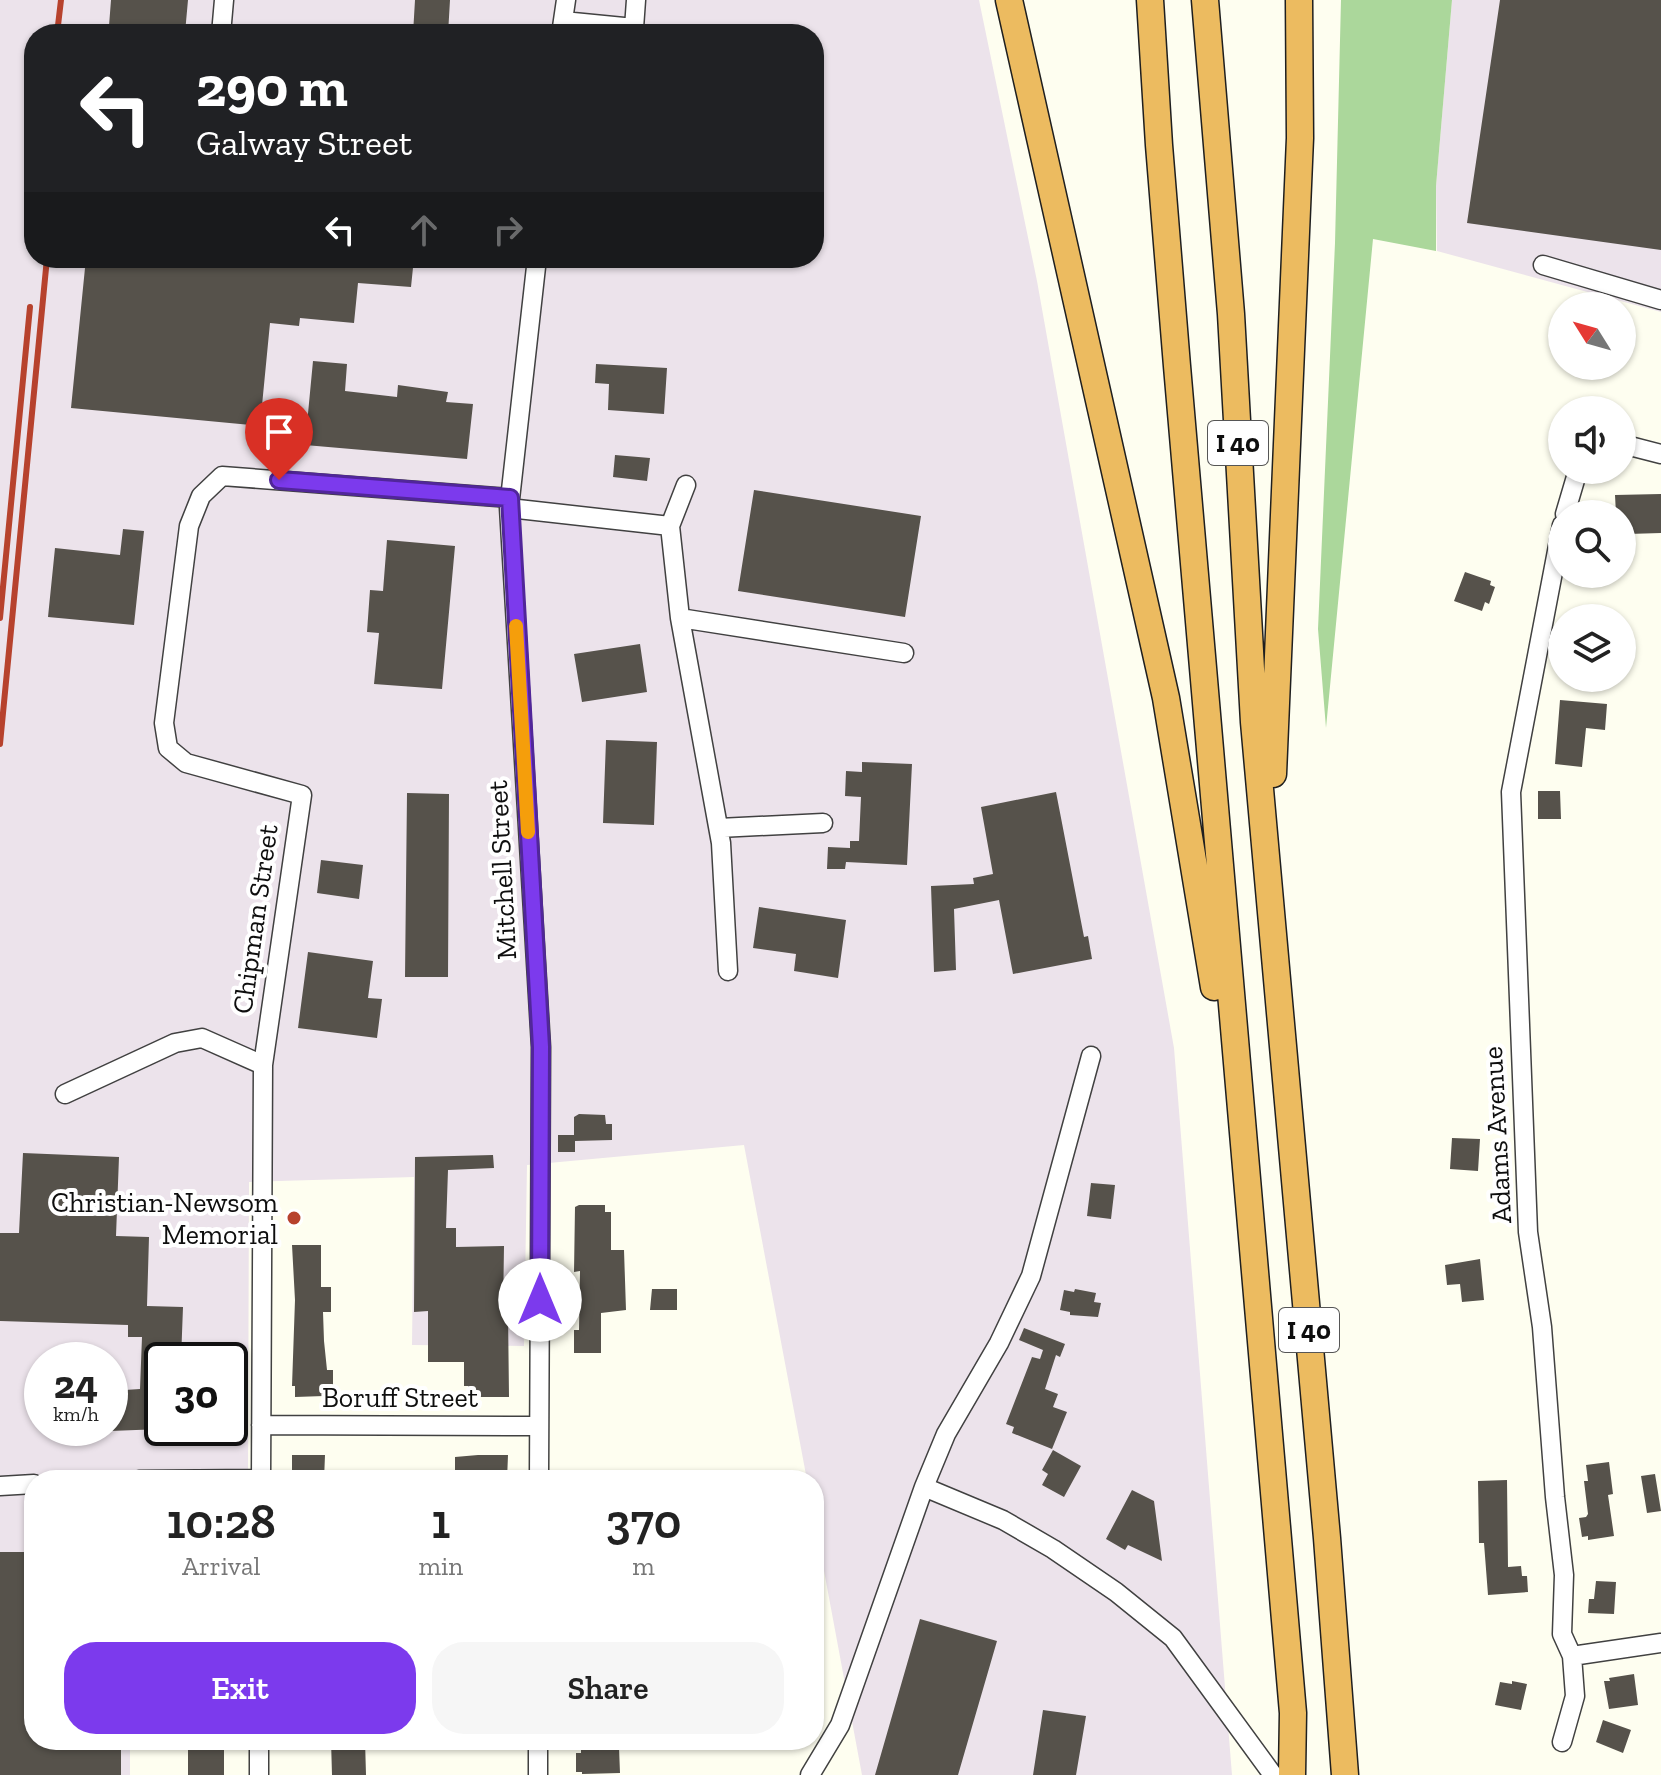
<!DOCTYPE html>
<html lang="en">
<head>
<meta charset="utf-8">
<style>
  :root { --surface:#fff; --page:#f6f6f6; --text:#222; --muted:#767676; --accent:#7c3aed }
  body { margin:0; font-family:"Zilla Slab",serif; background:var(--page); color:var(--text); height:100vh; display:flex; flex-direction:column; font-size:30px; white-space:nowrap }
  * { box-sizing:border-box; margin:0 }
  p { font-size:26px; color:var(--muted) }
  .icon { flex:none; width:44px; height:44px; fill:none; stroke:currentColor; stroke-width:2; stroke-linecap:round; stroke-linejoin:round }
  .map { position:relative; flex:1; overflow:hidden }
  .drawer { position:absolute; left:24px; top:1470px; width:800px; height:280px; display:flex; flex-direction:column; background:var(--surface); border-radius:32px; box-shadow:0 2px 6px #0004 }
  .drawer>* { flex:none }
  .top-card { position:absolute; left:24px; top:24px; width:800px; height:244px; border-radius:32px; box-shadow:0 2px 6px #0004; background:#202124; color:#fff; overflow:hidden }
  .needle { width:52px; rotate:307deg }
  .tools { position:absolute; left:1548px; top:292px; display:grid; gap:16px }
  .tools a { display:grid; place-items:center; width:88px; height:88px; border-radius:50%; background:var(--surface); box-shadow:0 2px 6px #0004; font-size:40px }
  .speed { position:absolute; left:24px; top:1342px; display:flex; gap:16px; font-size:40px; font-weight:700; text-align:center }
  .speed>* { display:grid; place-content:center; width:104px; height:104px; border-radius:50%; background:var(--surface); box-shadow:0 2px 6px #0004; line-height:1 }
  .speed small { font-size:20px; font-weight:400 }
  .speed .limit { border:4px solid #111; border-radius:12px; background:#fff; color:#111 }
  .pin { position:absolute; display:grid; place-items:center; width:68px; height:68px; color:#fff; margin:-82px -34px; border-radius:50% 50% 50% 0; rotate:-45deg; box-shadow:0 0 8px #0007 }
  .pin .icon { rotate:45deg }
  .me { position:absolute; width:88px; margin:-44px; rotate:0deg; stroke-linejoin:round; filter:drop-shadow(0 0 6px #0008) }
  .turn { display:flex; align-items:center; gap:28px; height:168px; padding:0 40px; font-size:36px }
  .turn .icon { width:104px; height:104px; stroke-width:2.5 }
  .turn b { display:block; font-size:56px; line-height:68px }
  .lanes { display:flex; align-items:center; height:76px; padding:0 40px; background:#0003; justify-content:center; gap:40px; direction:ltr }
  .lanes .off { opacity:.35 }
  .eta { display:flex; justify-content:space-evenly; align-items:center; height:136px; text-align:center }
  .eta b { font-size:48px; font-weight:600; line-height:56px }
  .button { display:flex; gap:16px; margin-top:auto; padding:16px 40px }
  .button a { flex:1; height:92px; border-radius:32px; background:var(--accent); color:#fff; font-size:32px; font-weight:600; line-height:92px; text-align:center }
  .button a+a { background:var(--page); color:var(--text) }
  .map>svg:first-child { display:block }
  .industrial { fill:#ece3eb; fill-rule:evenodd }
  .forest { fill:#abd79b }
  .building { fill:#56524b }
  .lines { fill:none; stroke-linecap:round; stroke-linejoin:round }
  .minor-casing { stroke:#414141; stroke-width:21 }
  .highway-casing { stroke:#1f1f1f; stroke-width:29 }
  .minor { stroke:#fff; stroke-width:18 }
  .highway { stroke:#ecbb60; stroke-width:26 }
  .rail { stroke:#b7422d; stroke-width:6 }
  .route-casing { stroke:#51269a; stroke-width:20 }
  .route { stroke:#7c3aed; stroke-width:14 }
  .slow { stroke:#f59e0b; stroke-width:14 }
  .poi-dot { fill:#b7422d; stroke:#fff; stroke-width:3 }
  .labels { text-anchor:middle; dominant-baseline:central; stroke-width:8; stroke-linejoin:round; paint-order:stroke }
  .shield { fill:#fff; stroke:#565656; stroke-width:2 }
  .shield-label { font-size:26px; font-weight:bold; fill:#0e0e0e }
  .street-label { font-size:28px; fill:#0e0e0e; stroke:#fff }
  .poi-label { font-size:28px; fill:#0e0e0e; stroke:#fff; text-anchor:end }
</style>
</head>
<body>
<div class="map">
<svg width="1661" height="1775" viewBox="0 0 1661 1775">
  <rect width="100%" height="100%" fill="#fefef0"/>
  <path class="industrial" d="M 0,0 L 979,0 L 1037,281 L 1174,1048 L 1232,1775 L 862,1775 L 814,1517 L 814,1480 L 807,1480 L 744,1145 L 527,1165 L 524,1346 L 412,1345 L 414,1177 L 249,1182 L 248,1480 L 34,1480 L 34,1740 L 130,1740 L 130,1775 L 0,1775 ZM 34,34 L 814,34 L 814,258 L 34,258 ZM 42,1360 L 110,1360 L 110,1428 L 42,1428 ZM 162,1360 L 230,1360 L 230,1428 L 162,1428 Z
    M 1452,0 L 1661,0 L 1661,312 L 1437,251 L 1436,186 Z"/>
  <path class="forest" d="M 1341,0 L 1452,0 L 1436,186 L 1436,251 L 1373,239 L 1326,728 L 1318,629 L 1335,243 Z"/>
  <path class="building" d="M 111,0 L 188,0 L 185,33 L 139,29 L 139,34 L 121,34 L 122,27 L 109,26 Z
    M 415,0 L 450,0 L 448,34 L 413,34 Z
    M 1500,0 L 1661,0 L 1661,250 L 1467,223 Z
    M 86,258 L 196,258 L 258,264 L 258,258 L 414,258 L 411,287 L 358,283 L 354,323 L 300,318 L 299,326 L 270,323 L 260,426 L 71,408 Z
    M 313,361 L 347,364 L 345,391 L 397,397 L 398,385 L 448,392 L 446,402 L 473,404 L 467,459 L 305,445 Z
    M 596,364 L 667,368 L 664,414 L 608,410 L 609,384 L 595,383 Z
    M 615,455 L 650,458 L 647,481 L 613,477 Z
    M 754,490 L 921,516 L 905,617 L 738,591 Z
    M 1661,494 L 1661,533 L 1628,534 L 1628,528 L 1622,529 L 1622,514 L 1616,514 L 1615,495 Z
    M 123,529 L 144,531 L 134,625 L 48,617 L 55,548 L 120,555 Z
    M 387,540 L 455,546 L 442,689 L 374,684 L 379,633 L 367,632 L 370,590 L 383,591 Z
    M 1465,572 L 1491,581 L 1490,585 L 1495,587 L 1489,604 L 1485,602 L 1482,611 L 1454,601 Z
    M 640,644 L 647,692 L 582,702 L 574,654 Z
    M 1560,700 L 1607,704 L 1605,730 L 1586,728 L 1582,767 L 1555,764 Z
    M 606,740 L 657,742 L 654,825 L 603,823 Z
    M 862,762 L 912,764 L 907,865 L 846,862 L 845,869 L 827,869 L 828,847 L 850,848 L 850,841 L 859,841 L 861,797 L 845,796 L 846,771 L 862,772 Z
    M 1538,791 L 1560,791 L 1561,819 L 1538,819 Z
    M 1056,792 L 1084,937 L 1088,936 L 1092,959 L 1013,974 L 999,900 L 954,909 L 956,970 L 934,972 L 931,886 L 974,884 L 973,878 L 993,874 L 981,807 Z
    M 407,793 L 449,794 L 448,977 L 405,977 Z
    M 321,860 L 363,865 L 359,899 L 317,893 Z
    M 759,907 L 846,920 L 838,978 L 794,971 L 796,954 L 753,948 Z
    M 308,952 L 373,961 L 368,998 L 382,999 L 377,1038 L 298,1028 Z
    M 579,1114 L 605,1115 L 606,1124 L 612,1124 L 612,1140 L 575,1141 L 575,1152 L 558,1152 L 558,1135 L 574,1135 L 574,1117 Z
    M 1452,1138 L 1480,1139 L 1478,1171 L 1450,1169 Z
    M 23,1153 L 119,1157 L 116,1236 L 149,1237 L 147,1306 L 183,1307 L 181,1360 L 162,1360 L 161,1364 L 162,1429 L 110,1431 L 110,1391 L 140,1389 L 142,1337 L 128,1337 L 128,1325 L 0,1321 L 0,1233 L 19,1233 Z
    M 493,1155 L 494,1168 L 448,1170 L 446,1228 L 456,1228 L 456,1247 L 504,1246 L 503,1312 L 508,1312 L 509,1397 L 468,1397 L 468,1386 L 464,1386 L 464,1362 L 428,1362 L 428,1311 L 414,1312 L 415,1157 Z
    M 1091,1183 L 1115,1185 L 1111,1219 L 1087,1216 Z
    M 579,1205 L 605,1205 L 605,1212 L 611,1212 L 611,1250 L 624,1250 L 626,1310 L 601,1313 L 601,1353 L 574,1353 L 574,1330 L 579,1330 L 580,1271 L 574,1272 L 575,1207 Z
    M 292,1245 L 321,1245 L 321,1287 L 331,1287 L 331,1312 L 323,1312 L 324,1341 L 327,1370 L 333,1370 L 333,1387 L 324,1387 L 324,1396 L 295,1397 L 295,1386 L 292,1386 L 295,1300 Z
    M 1480,1259 L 1484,1300 L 1462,1302 L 1460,1284 L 1447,1285 L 1445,1265 Z
    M 652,1289 L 677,1289 L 677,1310 L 650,1310 Z
    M 1075,1289 L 1096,1293 L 1094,1302 L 1101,1303 L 1098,1317 L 1070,1315 L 1070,1312 L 1060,1310 L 1064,1290 L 1074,1292 Z
    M 1024,1328 L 1065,1344 L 1060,1357 L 1056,1355 L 1045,1389 L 1058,1394 L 1053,1407 L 1067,1412 L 1052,1449 L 1012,1433 L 1014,1427 L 1006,1424 L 1032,1357 L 1040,1359 L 1043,1350 L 1019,1340 Z
    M 1053,1450 L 1081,1466 L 1064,1497 L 1042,1485 L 1048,1474 L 1042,1470 Z
    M 292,1455 L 325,1455 L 324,1480 L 295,1480 L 295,1470 L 292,1470 Z
    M 478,1455 L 508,1455 L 507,1480 L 455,1480 L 455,1457 Z
    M 1609,1462 L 1613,1494 L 1608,1495 L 1614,1536 L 1588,1540 L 1588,1536 L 1582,1537 L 1579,1518 L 1586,1517 L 1588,1514 L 1584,1481 L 1588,1481 L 1586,1465 Z
    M 1655,1474 L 1661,1511 L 1647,1513 L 1641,1476 Z
    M 1507,1480 L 1508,1567 L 1521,1566 L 1522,1576 L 1527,1576 L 1528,1592 L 1488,1595 L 1484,1543 L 1479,1543 L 1478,1481 Z
    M 1132,1490 L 1154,1501 L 1162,1561 L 1128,1545 L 1125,1550 L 1106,1539 Z
    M 0,1552 L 34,1552 L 34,1740 L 121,1740 L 121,1775 L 0,1775 Z
    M 1596,1581 L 1616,1582 L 1614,1614 L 1588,1613 L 1589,1599 L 1594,1599 Z
    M 920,1619 L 997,1641 L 958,1775 L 875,1775 Z
    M 1634,1674 L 1638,1705 L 1609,1709 L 1604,1681 L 1610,1681 L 1609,1678 Z
    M 1512,1681 L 1527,1684 L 1521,1710 L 1495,1705 L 1500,1682 L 1512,1684 Z
    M 1043,1710 L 1086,1716 L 1076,1775 L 1033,1775 Z
    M 1603,1720 L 1631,1730 L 1623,1753 L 1596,1742 Z
    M 188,1740 L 224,1740 L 224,1775 L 188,1775 Z
    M 331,1740 L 365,1740 L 366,1775 L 332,1775 Z
    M 619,1747 L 620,1773 L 582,1774 L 582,1772 L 576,1772 L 576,1753 L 581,1753 L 581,1749 Z"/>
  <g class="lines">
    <g class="minor-casing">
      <path id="minor" d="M 563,21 L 634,28 L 636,0
        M 221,34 L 224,0
        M 561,34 L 566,0
        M 537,258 L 509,508 L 541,1047 L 539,1480
        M 1543,265 L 1661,300
        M 1622,444 L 1661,454
        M 686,485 L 670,526 L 680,618 L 721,843 L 728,971
        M 509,508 L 670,526
        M 1565,514 L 1578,470
        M 680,618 L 904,653
        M 719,828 L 823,823
        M 65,1094 L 175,1043 L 202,1038 L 263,1065
        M 261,1425 L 539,1426
        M 139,1480 L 261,1479
        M 261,1480 L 263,1065 L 302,795 L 186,763 L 168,748 L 164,723 L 189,526 L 201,496 L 222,476 L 510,498
        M 0,1486 L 34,1484
        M 924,1487 L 1003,1520 L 1053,1549 L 1116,1592 L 1173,1638 L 1273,1775
        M 1572,1656 L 1661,1643
        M 1562,1742 L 1575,1696 L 1572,1656 L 1562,1634 L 1564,1575 L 1555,1497 L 1542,1327 L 1528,1232 L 1511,792 L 1562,525
        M 259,1775 L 259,1740
        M 538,1775 L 538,1740
        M 810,1775 L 840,1725 L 924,1487 L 946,1434 L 999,1343 L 1031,1276 L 1091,1056"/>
    </g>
    <g class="highway-casing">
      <path id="highway" d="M 1009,0 L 1166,698 L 1214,987
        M 1150,0 L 1159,145 L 1177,366 L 1293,1713 L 1292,1775
        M 1205,0 L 1231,314 L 1254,722 L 1327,1538 L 1345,1775
        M 1273,774 L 1300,138 L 1299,0"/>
    </g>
    <use href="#minor" class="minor"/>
    <use href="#highway" class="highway"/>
    <path class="rail" d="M 57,34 L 61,0
      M 0,618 L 30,307
      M 0,744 L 47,258"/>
  </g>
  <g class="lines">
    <g class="route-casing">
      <path id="route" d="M 279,480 L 510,498 L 541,1047 L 540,1300"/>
    </g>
    <use href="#route" class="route"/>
    <path class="slow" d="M 516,626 L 528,832"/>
  </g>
  <circle class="poi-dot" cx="294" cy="1218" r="8"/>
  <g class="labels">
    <g class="shield">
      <rect x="1208" y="421" width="60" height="44" rx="6"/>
      <rect x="1279" y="1308" width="60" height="44" rx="6"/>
    </g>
    <g class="shield-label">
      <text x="1238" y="443">I 40</text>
      <text x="1309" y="1330">I 40</text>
    </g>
    <g class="street-label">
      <text transform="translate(502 870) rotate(-93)">Mitchell Street</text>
      <text transform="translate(255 919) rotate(-82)">Chipman Street</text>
      <text transform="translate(1497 1135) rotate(-93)">Adams Avenue</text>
      <text x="400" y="1397">Boruff Street</text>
    </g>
    <g class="poi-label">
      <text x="278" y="1202">Christian-Newsom<tspan x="278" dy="32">Memorial</tspan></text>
    </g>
  </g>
</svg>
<div class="tools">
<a><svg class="needle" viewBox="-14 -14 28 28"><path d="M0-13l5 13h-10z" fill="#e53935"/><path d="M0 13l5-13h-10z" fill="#767676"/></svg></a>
<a><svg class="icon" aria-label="sound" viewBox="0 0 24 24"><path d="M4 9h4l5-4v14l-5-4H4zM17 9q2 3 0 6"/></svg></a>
<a><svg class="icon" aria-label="search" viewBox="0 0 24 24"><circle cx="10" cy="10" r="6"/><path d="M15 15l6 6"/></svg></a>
<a><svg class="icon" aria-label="layers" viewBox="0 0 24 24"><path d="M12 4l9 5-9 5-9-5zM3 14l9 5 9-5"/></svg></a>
</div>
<div class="speed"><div>24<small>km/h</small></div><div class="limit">30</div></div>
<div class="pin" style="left:279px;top:480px;background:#d93025"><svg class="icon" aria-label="arrive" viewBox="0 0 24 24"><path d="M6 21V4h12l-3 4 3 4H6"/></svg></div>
<svg class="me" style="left:540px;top:1300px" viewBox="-20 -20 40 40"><circle r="19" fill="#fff"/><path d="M0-13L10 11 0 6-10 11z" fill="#7c3aed"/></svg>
<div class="top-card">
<div class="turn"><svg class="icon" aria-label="left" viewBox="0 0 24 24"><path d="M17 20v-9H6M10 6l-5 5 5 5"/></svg><div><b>290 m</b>Galway Street</div></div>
<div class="lanes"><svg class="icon" aria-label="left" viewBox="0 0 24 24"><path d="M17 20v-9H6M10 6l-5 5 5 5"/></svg><svg class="icon off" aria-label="ahead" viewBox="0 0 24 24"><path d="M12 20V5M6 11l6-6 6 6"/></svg><svg class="icon off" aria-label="right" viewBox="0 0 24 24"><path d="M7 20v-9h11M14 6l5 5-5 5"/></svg></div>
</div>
<section class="drawer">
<div class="eta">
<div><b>10:28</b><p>Arrival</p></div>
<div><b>1</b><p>min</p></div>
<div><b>370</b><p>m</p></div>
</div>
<div class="button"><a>Exit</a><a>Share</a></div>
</section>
</div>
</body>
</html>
